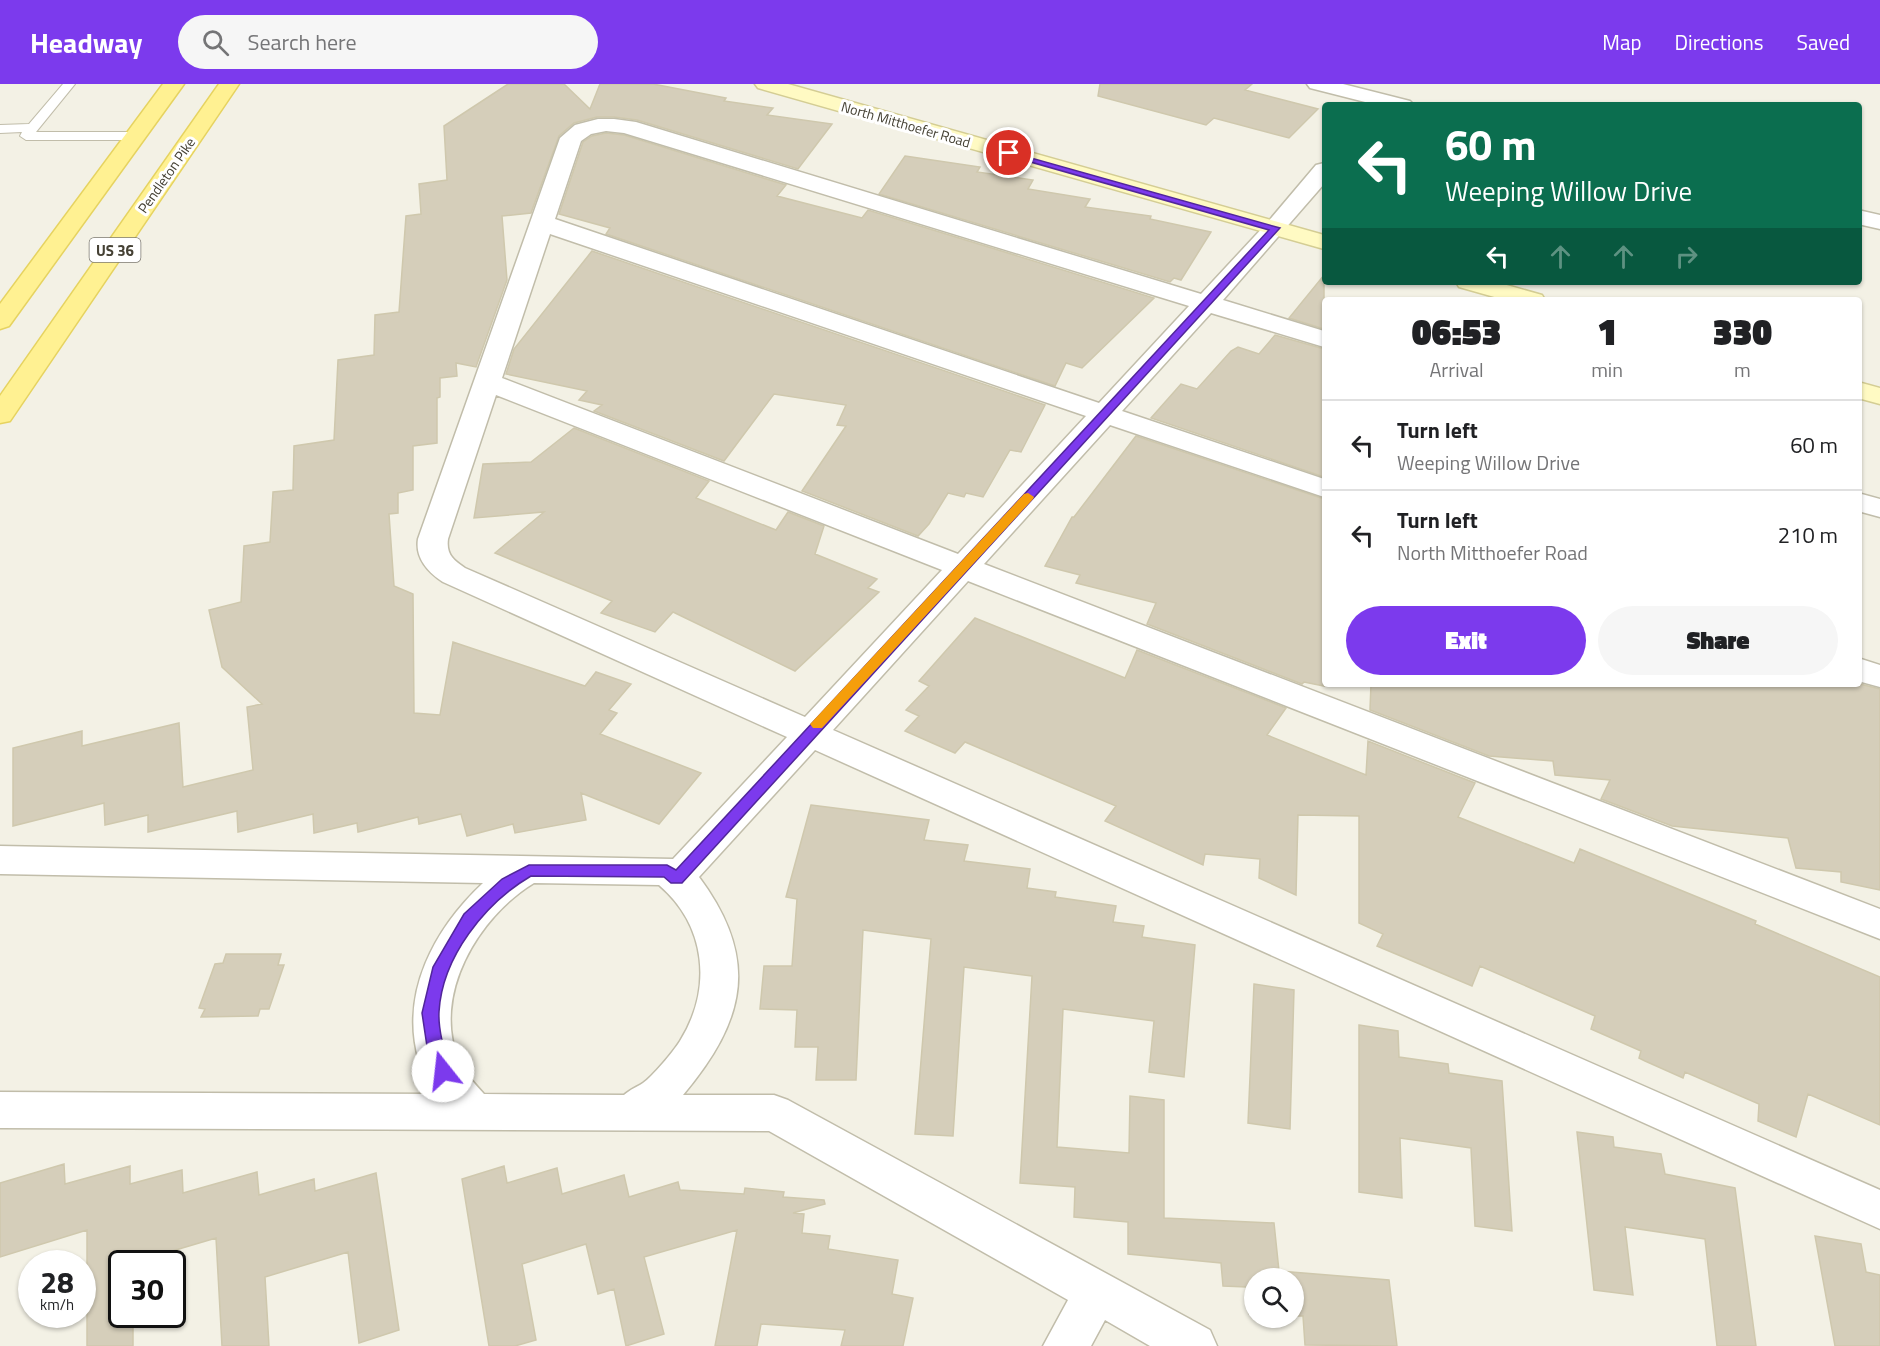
<!DOCTYPE html>
<html lang="en">
<head>
<meta charset="utf-8">
<style>
  :root { --surface:#fff; --page:#f6f6f6; --text:#202124; --muted:#757577; --line:#e0e0e0; --accent:#7c3aed }
  body { margin:0; font-family:"Titillium Web",sans-serif; background:var(--page); color:var(--text); height:100vh; display:flex; flex-direction:column; font-size:22px; white-space:nowrap }
  * { box-sizing:border-box; margin:0 }
  p { font-size:20px; color:var(--muted) }
  .icon { flex:none; width:33px; height:33px; fill:none; stroke:currentColor; stroke-width:2; stroke-linecap:round; stroke-linejoin:round }
  .map { position:relative; flex:1; overflow:hidden }
  .sheet { position:absolute; left:1322px; top:213px; width:540px; height:390px; display:flex; flex-direction:column; background:var(--surface); border-radius:6px; box-shadow:0 2px 4px #0004 }
  .sheet>* { flex:none }
  .top-card { position:absolute; left:1322px; top:18px; width:540px; height:183px; border-radius:6px; box-shadow:0 2px 4px #0004; background:#0b6e4f; color:#fff; overflow:hidden }
  .buttons { position:absolute; left:1244px; top:1184px; display:grid; gap:12px }
  .buttons a { display:grid; place-items:center; width:60px; height:60px; border-radius:50%; background:var(--surface); box-shadow:0 2px 4px #0004; font-size:30px }
  .speed { position:absolute; left:18px; top:1166px; display:flex; gap:12px; font-size:30px; font-weight:700; text-align:center }
  .speed>* { display:grid; place-content:center; width:78px; height:78px; border-radius:50%; background:var(--surface); box-shadow:0 2px 4px #0004; line-height:1 }
  .speed small { font-size:15px; font-weight:400 }
  .speed .limit { border:3px solid #111; border-radius:9px; background:#fff; color:#111 }
  .pin { position:absolute; display:grid; place-items:center; width:51px; height:51px; color:#fff; margin:-26px; border:3px solid #fff; border-radius:50%; box-shadow:0 2px 6px #0007 }
  .me { position:absolute; width:66px; margin:-33px; rotate:344deg; stroke-linejoin:round; filter:drop-shadow(0 0 4px #0008) }
  .turn { display:flex; align-items:center; gap:21px; height:126px; padding:0 24px; font-size:27px }
  .turn .icon { width:78px; height:78px; stroke-width:2.5 }
  .turn b { display:block; font-size:42px; line-height:51px }
  .lanes { display:flex; align-items:center; height:57px; padding:0 24px; background:#0003; justify-content:center; gap:30px; direction:ltr }
  .lanes .off { opacity:.35 }
  .eta { display:flex; justify-content:space-evenly; align-items:center; height:102px; text-align:center }
  .eta b { font-size:36px; font-weight:800; line-height:42px }
  .primary-button { display:flex; gap:12px; margin-top:auto; padding:12px 24px }
  .primary-button a { flex:1; height:69px; border-radius:36px; background:var(--accent); color:#fff; font-size:24px; font-weight:800; line-height:69px; text-align:center }
  .primary-button a+a { background:var(--page); color:var(--text) }
  ul { padding:0; list-style:none }
  li { display:flex; align-items:center; gap:18px; height:90px; padding:0 24px; border-top:2px solid var(--line) }
  li div { flex:1 }
  li b { display:block; font-size:22px }
  li em { font-style:normal }
  header { display:flex; align-items:center; gap:36px; box-sizing:border-box; height:84px; padding:0 30px; background:var(--accent); color:#fff }
  header strong { font-size:28px }
  nav { display:flex; gap:33px; margin-inline-start:auto; font-size:21px }
  .search { width:420px; height:54px; background:var(--page); display:flex; align-items:center; gap:15px; box-sizing:border-box; padding:0 21px; border-radius:33px; color:var(--muted); font-size:22px }
  .map>svg:first-child { display:block }
  .building { fill:#d5ceba; stroke:#cfc8ad; stroke-width:1.5 }
  .lines { fill:none; stroke-linecap:round; stroke-linejoin:round }
  .lane-casing { stroke:#c1bdaa; stroke-width:2 }
  .street-casing { stroke:#c1bdaa; stroke-width:3 }
  .secondary-casing { stroke:#d4cd94; stroke-width:3 }
  .primary-casing { stroke:#e6d360; stroke-width:3 }
  .lane { fill:#fff; fill-rule:evenodd }
  .street { fill:#fff; fill-rule:evenodd }
  .secondary { fill:#fffac3; fill-rule:evenodd }
  .primary { fill:#fff192; fill-rule:evenodd }
  .route { fill:#7c3aed; stroke:#51269a; stroke-width:1.5 }
  .slow { fill:#f59e0b }
  .labels { text-anchor:middle; dominant-baseline:central; stroke-width:6; stroke-linejoin:round; paint-order:stroke }
  .far-street-label { font-size:14px; fill:#454134; stroke:#fff }
  .shield { fill:#fff; stroke:#7d7a71; stroke-width:1.5 }
  .shield-label { font-size:15px; font-weight:bold; fill:#454134 }
</style>
</head>
<body>
<header>
<strong>Headway</strong>
<div class="search"><svg class="icon" aria-label="search" viewBox="0 0 24 24"><circle cx="10" cy="10" r="6"/><path d="M15 15l6 6"/></svg>Search here</div>
<nav><a>Map</a><a>Directions</a><a>Saved</a></nav>
</header>
<div class="map">
<svg width="1880" height="1262" viewBox="0 0 1880 1262">
  <rect width="100%" height="100%" fill="#f3f1e5"/>
  <path class="building" d="M 508,0 L 564,0 L 590,25 L 600,0 L 653,0 L 726,14 L 724,17 L 773,24 L 767,31 L 832,40 L 798,85 L 637,36 L 614,33 L 597,33 L 574,39 L 559,52 L 531,129 L 502,132 L 507,196 L 476,283 L 456,279 L 457,292 L 440,294 L 440,313 L 437,314 L 437,359 L 413,362 L 413,406 L 398,409 L 398,429 L 389,430 L 394,502 L 413,510 L 414,629 L 440,631 L 453,558 L 585,602 L 596,588 L 631,600 L 609,626 L 617,629 L 600,650 L 701,689 L 659,740 L 581,709 L 586,736 L 515,749 L 513,740 L 467,752 L 461,730 L 419,740 L 418,733 L 358,748 L 357,739 L 314,749 L 313,730 L 238,748 L 237,727 L 148,748 L 148,731 L 105,741 L 104,719 L 13,742 L 13,664 L 82,647 L 82,662 L 179,639 L 183,703 L 253,686 L 247,623 L 262,620 L 222,583 L 209,526 L 241,518 L 244,462 L 270,458 L 273,408 L 293,406 L 294,362 L 334,356 L 338,276 L 374,271 L 375,231 L 399,228 L 406,132 L 421,130 L 419,100 L 447,96 L 444,42 Z
    M 1100,0 L 1252,0 L 1245,6 L 1318,25 L 1289,54 L 1214,34 L 1206,41 L 1098,12 Z
    M 606,49 L 624,51 L 786,101 L 777,112 L 862,134 L 868,126 L 1154,214 L 1082,284 L 1066,279 L 1055,302 L 606,150 L 610,144 L 559,130 L 583,58 L 592,52 Z
    M 905,72 L 980,83 L 977,88 L 1033,96 L 1028,105 L 1090,115 L 1085,123 L 1151,132 L 1150,135 L 1211,148 L 1181,196 L 1174,194 L 1170,198 L 879,110 Z
    M 592,167 L 1045,321 L 1021,368 L 1010,366 L 983,413 L 966,409 L 964,413 L 948,409 L 929,440 L 918,452 L 802,407 L 846,342 L 837,341 L 846,321 L 774,310 L 724,377 L 594,327 L 602,321 L 579,316 L 587,307 L 506,290 L 514,265 Z
    M 1324,191 L 1324,245 L 1289,234 Z
    M 1275,251 L 1324,265 L 1324,393 L 1151,334 L 1181,300 L 1197,305 L 1231,267 L 1238,263 L 1259,270 Z
    M 574,344 L 709,397 L 696,414 L 776,446 L 788,428 L 824,442 L 815,470 L 877,495 L 868,504 L 879,508 L 795,587 L 673,528 L 655,548 L 601,529 L 612,517 L 495,469 L 544,428 L 474,434 L 483,380 L 531,378 Z
    M 1136,352 L 1324,415 L 1324,602 L 1304,598 L 1302,600 L 1147,540 L 1156,519 L 1076,499 L 1080,491 L 1045,482 L 1072,433 L 1074,433 Z
    M 975,534 L 1125,594 L 1137,566 L 1286,624 L 1267,651 L 1366,691 L 1368,657 L 1475,699 L 1458,733 L 1574,779 L 1580,765 L 1756,837 L 1755,840 L 1880,893 L 1880,1041 L 1808,1010 L 1796,1053 L 1758,1037 L 1759,1020 L 1685,988 L 1683,994 L 1645,977 L 1639,974 L 1641,967 L 1591,945 L 1595,932 L 1480,882 L 1472,902 L 1377,862 L 1383,850 L 1359,839 L 1359,732 L 1298,731 L 1296,811 L 1259,794 L 1260,775 L 1205,770 L 1203,781 L 1105,737 L 1116,722 L 965,658 L 955,669 L 905,647 L 919,632 L 906,626 L 929,602 L 919,597 Z
    M 1371,600 L 1860,600 L 1880,605 L 1880,806 L 1841,798 L 1841,788 L 1796,784 L 1788,754 L 1672,742 L 1601,715 L 1610,696 L 1555,691 L 1553,677 L 1489,672 L 1370,626 Z
    M 811,721 L 929,736 L 924,756 L 968,761 L 964,777 L 1030,785 L 1027,804 L 1056,808 L 1055,813 L 1116,822 L 1113,838 L 1144,842 L 1142,853 L 1195,861 L 1184,993 L 1149,988 L 1154,937 L 1063,925 L 1057,1063 L 1129,1069 L 1130,1012 L 1164,1016 L 1164,1134 L 1274,1139 L 1279,1187 L 1389,1196 L 1397,1262 L 1305,1261 L 1303,1232 L 1293,1232 L 1293,1194 L 1254,1194 L 1254,1231 L 1249,1230 L 1247,1203 L 1223,1202 L 1221,1179 L 1128,1170 L 1128,1138 L 1074,1133 L 1075,1103 L 1020,1099 L 1032,892 L 964,883 L 953,1052 L 915,1050 L 931,855 L 863,846 L 856,996 L 816,996 L 818,963 L 795,963 L 797,926 L 760,925 L 764,882 L 792,882 L 797,815 L 786,813 Z
    M 226,870 L 281,870 L 278,881 L 284,881 L 269,925 L 260,925 L 258,932 L 201,933 L 205,925 L 199,924 L 215,880 L 223,879 Z
    M 1254,900 L 1294,906 L 1290,1045 L 1248,1039 Z
    M 1359,941 L 1398,947 L 1399,973 L 1448,980 L 1449,989 L 1502,997 L 1512,1147 L 1475,1142 L 1471,1064 L 1400,1054 L 1402,1114 L 1359,1108 Z
    M 1577,1048 L 1613,1053 L 1614,1063 L 1661,1070 L 1665,1090 L 1735,1104 L 1756,1262 L 1717,1262 L 1705,1155 L 1625,1143 L 1633,1211 L 1594,1206 Z
    M 64,1080 L 65,1100 L 130,1082 L 130,1100 L 182,1086 L 183,1109 L 257,1088 L 259,1111 L 314,1095 L 315,1107 L 376,1089 L 399,1246 L 359,1259 L 348,1168 L 265,1193 L 269,1262 L 222,1262 L 216,1154 L 132,1179 L 122,1179 L 122,1230 L 133,1230 L 133,1262 L 87,1262 L 87,1146 L 0,1173 L 0,1099 Z
    M 504,1082 L 507,1099 L 557,1084 L 562,1110 L 624,1091 L 629,1113 L 678,1098 L 680,1106 L 744,1110 L 745,1104 L 784,1108 L 783,1113 L 824,1116 L 825,1120 L 793,1129 L 804,1130 L 802,1149 L 830,1152 L 828,1165 L 898,1176 L 892,1210 L 913,1214 L 903,1262 L 841,1262 L 845,1246 L 761,1240 L 757,1262 L 715,1262 L 737,1146 L 644,1173 L 664,1250 L 626,1262 L 614,1205 L 598,1210 L 586,1160 L 522,1180 L 536,1256 L 515,1262 L 489,1262 L 462,1095 Z
    M 1815,1152 L 1861,1160 L 1866,1188 L 1880,1191 L 1880,1262 L 1835,1262 Z"/>
  <g class="lines">
    <g class="lane-casing">
      <path id="lane" d="M 63,0 L 75,0 L 36,48 L 136,48 L 142,52 L 136,56 L 26,56 L 20,52 L 22,48 L 0,49 L 0,41 L 29,40 Z"/>
    </g>
    <g class="street-casing">
      <path id="street" d="M 1307,0 L 1343,0 L 1410,17 L 1414,21 L 1377,21 L 1310,4 Z
        M 598,35 L 614,35 L 636,38 L 1201,210 L 1267,139 L 1316,81 L 1324,79 L 1324,100 L 1223,216 L 1324,247 L 1324,263 L 1211,229 L 1122,327 L 1324,395 L 1324,413 L 1110,341 L 984,480 L 1880,825 L 1880,855 L 968,497 L 833,646 L 1880,1106 L 1880,1145 L 815,666 L 699,793 C 760,875 746,936 683,1011 L 774,1011 L 788,1016 L 1210,1246 L 1217,1262 L 1150,1262 L 1105,1236 L 1091,1262 L 1043,1262 L 1068,1216 L 769,1047 L 0,1044 L 0,1008 L 436,1010 C 430,999 423,988 419,977 C 399,909 435,844 483,799 L 0,790 L 0,762 L 673,775 L 787,653 L 443,498 C 428,488 415,474 418,455 L 560,54 L 575,41 ZM 606,47 L 624,49 L 1189,222 L 1099,319 L 555,135 L 581,57 L 591,50 ZM 550,150 L 1086,332 L 958,470 L 502,294 ZM 496,311 L 942,486 L 805,633 L 465,484 C 453,476 446,470 448,455 ZM 534,799 L 659,801 C 706,841 713,904 680,957 C 673,968 653,992 643,999 C 637,1003 631,1005 624,1011 L 484,1010 C 475,1000 465,990 459,977 C 431,912 478,833 534,799 Z
        M 1858,126 L 1880,131 L 1880,145 L 1858,140 Z
        M 1858,409 L 1880,415 L 1880,433 L 1858,427 Z
        M 1858,574 L 1880,581 L 1880,603 L 1858,597 Z"/>
    </g>
    <g class="secondary-casing">
      <path id="secondary" d="M 755,0 L 788,0 L 1324,151 L 1324,165 L 758,4 Z
        M 1456,198 L 1496,198 L 1542,211 L 1545,216 L 1505,216 L 1459,203 Z
        M 1858,298 L 1880,304 L 1880,320 L 1858,314 Z"/>
    </g>
    <g class="primary-casing">
      <path id="primary" d="M 163,0 L 184,0 L 9,242 L 0,245 L 0,220 Z
        M 219,0 L 239,0 L 10,337 L 0,339 L 0,312 Z"/>
    </g>
    <use href="#lane" class="lane"/>
    <use href="#street" class="street"/>
    <use href="#secondary" class="secondary"/>
    <use href="#primary" class="primary"/>
  </g>
  <path class="route" d="M 1006,67 L 1280,144 L 682,799 L 671,799 L 664,793 L 531,792 C 485,819 442,873 439,928 C 438,947 445,970 451,987 L 449,992 L 443,994 L 437,992 L 428,969 L 422,929 L 433,883 L 464,830 L 502,795 L 529,781 L 667,781 L 676,786 L 1269,146 L 1006,71 Z"/>
  <path class="slow" d="M 1028,409 L 1034,413 L 1033,415 L 822,644 L 813,644 L 810,640 L 813,637 L 1024,410 Z"/>
  <g class="labels">
    <g class="far-street-label">
      <text transform="translate(906 40) rotate(16)">North Mitthoefer Road</text>
      <text transform="translate(166 91) rotate(-55)">Pendleton Pike</text>
    </g>
    <rect class="shield" x="89.5" y="154" width="51" height="24" rx="4.5"/>
    <g class="shield-label">
      <text x="115" y="166">US 36</text>
    </g>
  </g>
</svg>
<div class="buttons">
<a><svg class="icon" aria-label="search" viewBox="0 0 24 24"><circle cx="10" cy="10" r="6"/><path d="M15 15l6 6"/></svg></a>
</div>
<div class="speed"><div>28<small>km/h</small></div><div class="limit">30</div></div>
<div class="pin" style="left:1009px;top:69px;background:#d93025"><svg class="icon" aria-label="arrive" viewBox="0 0 24 24"><path d="M6 21V4h12l-3 4 3 4H6"/></svg></div>
<svg class="me" style="left:443px;top:987px" viewBox="-20 -20 40 40"><circle r="19" fill="#fff"/><path d="M0-13L10 11 0 6-10 11z" fill="#7c3aed"/></svg>
<div class="top-card">
<div class="turn"><svg class="icon" aria-label="left" viewBox="0 0 24 24"><path d="M17 20v-9H6M10 6l-5 5 5 5"/></svg><div><b>60 m</b>Weeping Willow Drive</div></div>
<div class="lanes"><svg class="icon" aria-label="left" viewBox="0 0 24 24"><path d="M17 20v-9H6M10 6l-5 5 5 5"/></svg><svg class="icon off" aria-label="ahead" viewBox="0 0 24 24"><path d="M12 20V5M6 11l6-6 6 6"/></svg><svg class="icon off" aria-label="ahead" viewBox="0 0 24 24"><path d="M12 20V5M6 11l6-6 6 6"/></svg><svg class="icon off" aria-label="right" viewBox="0 0 24 24"><path d="M7 20v-9h11M14 6l5 5-5 5"/></svg></div>
</div>
<section class="sheet">
<div class="eta">
<div><b>06:53</b><p>Arrival</p></div>
<div><b>1</b><p>min</p></div>
<div><b>330</b><p>m</p></div>
</div>
<ul>
<li><svg class="icon" aria-label="left" viewBox="0 0 24 24"><path d="M17 20v-9H6M10 6l-5 5 5 5"/></svg><div><b>Turn left</b><p>Weeping Willow Drive</p></div><em>60 m</em></li>
<li><svg class="icon" aria-label="left" viewBox="0 0 24 24"><path d="M17 20v-9H6M10 6l-5 5 5 5"/></svg><div><b>Turn left</b><p>North Mitthoefer Road</p></div><em>210 m</em></li>
</ul>
<div class="primary-button"><a>Exit</a><a>Share</a></div>
</section>
</div>
</body>
</html>
